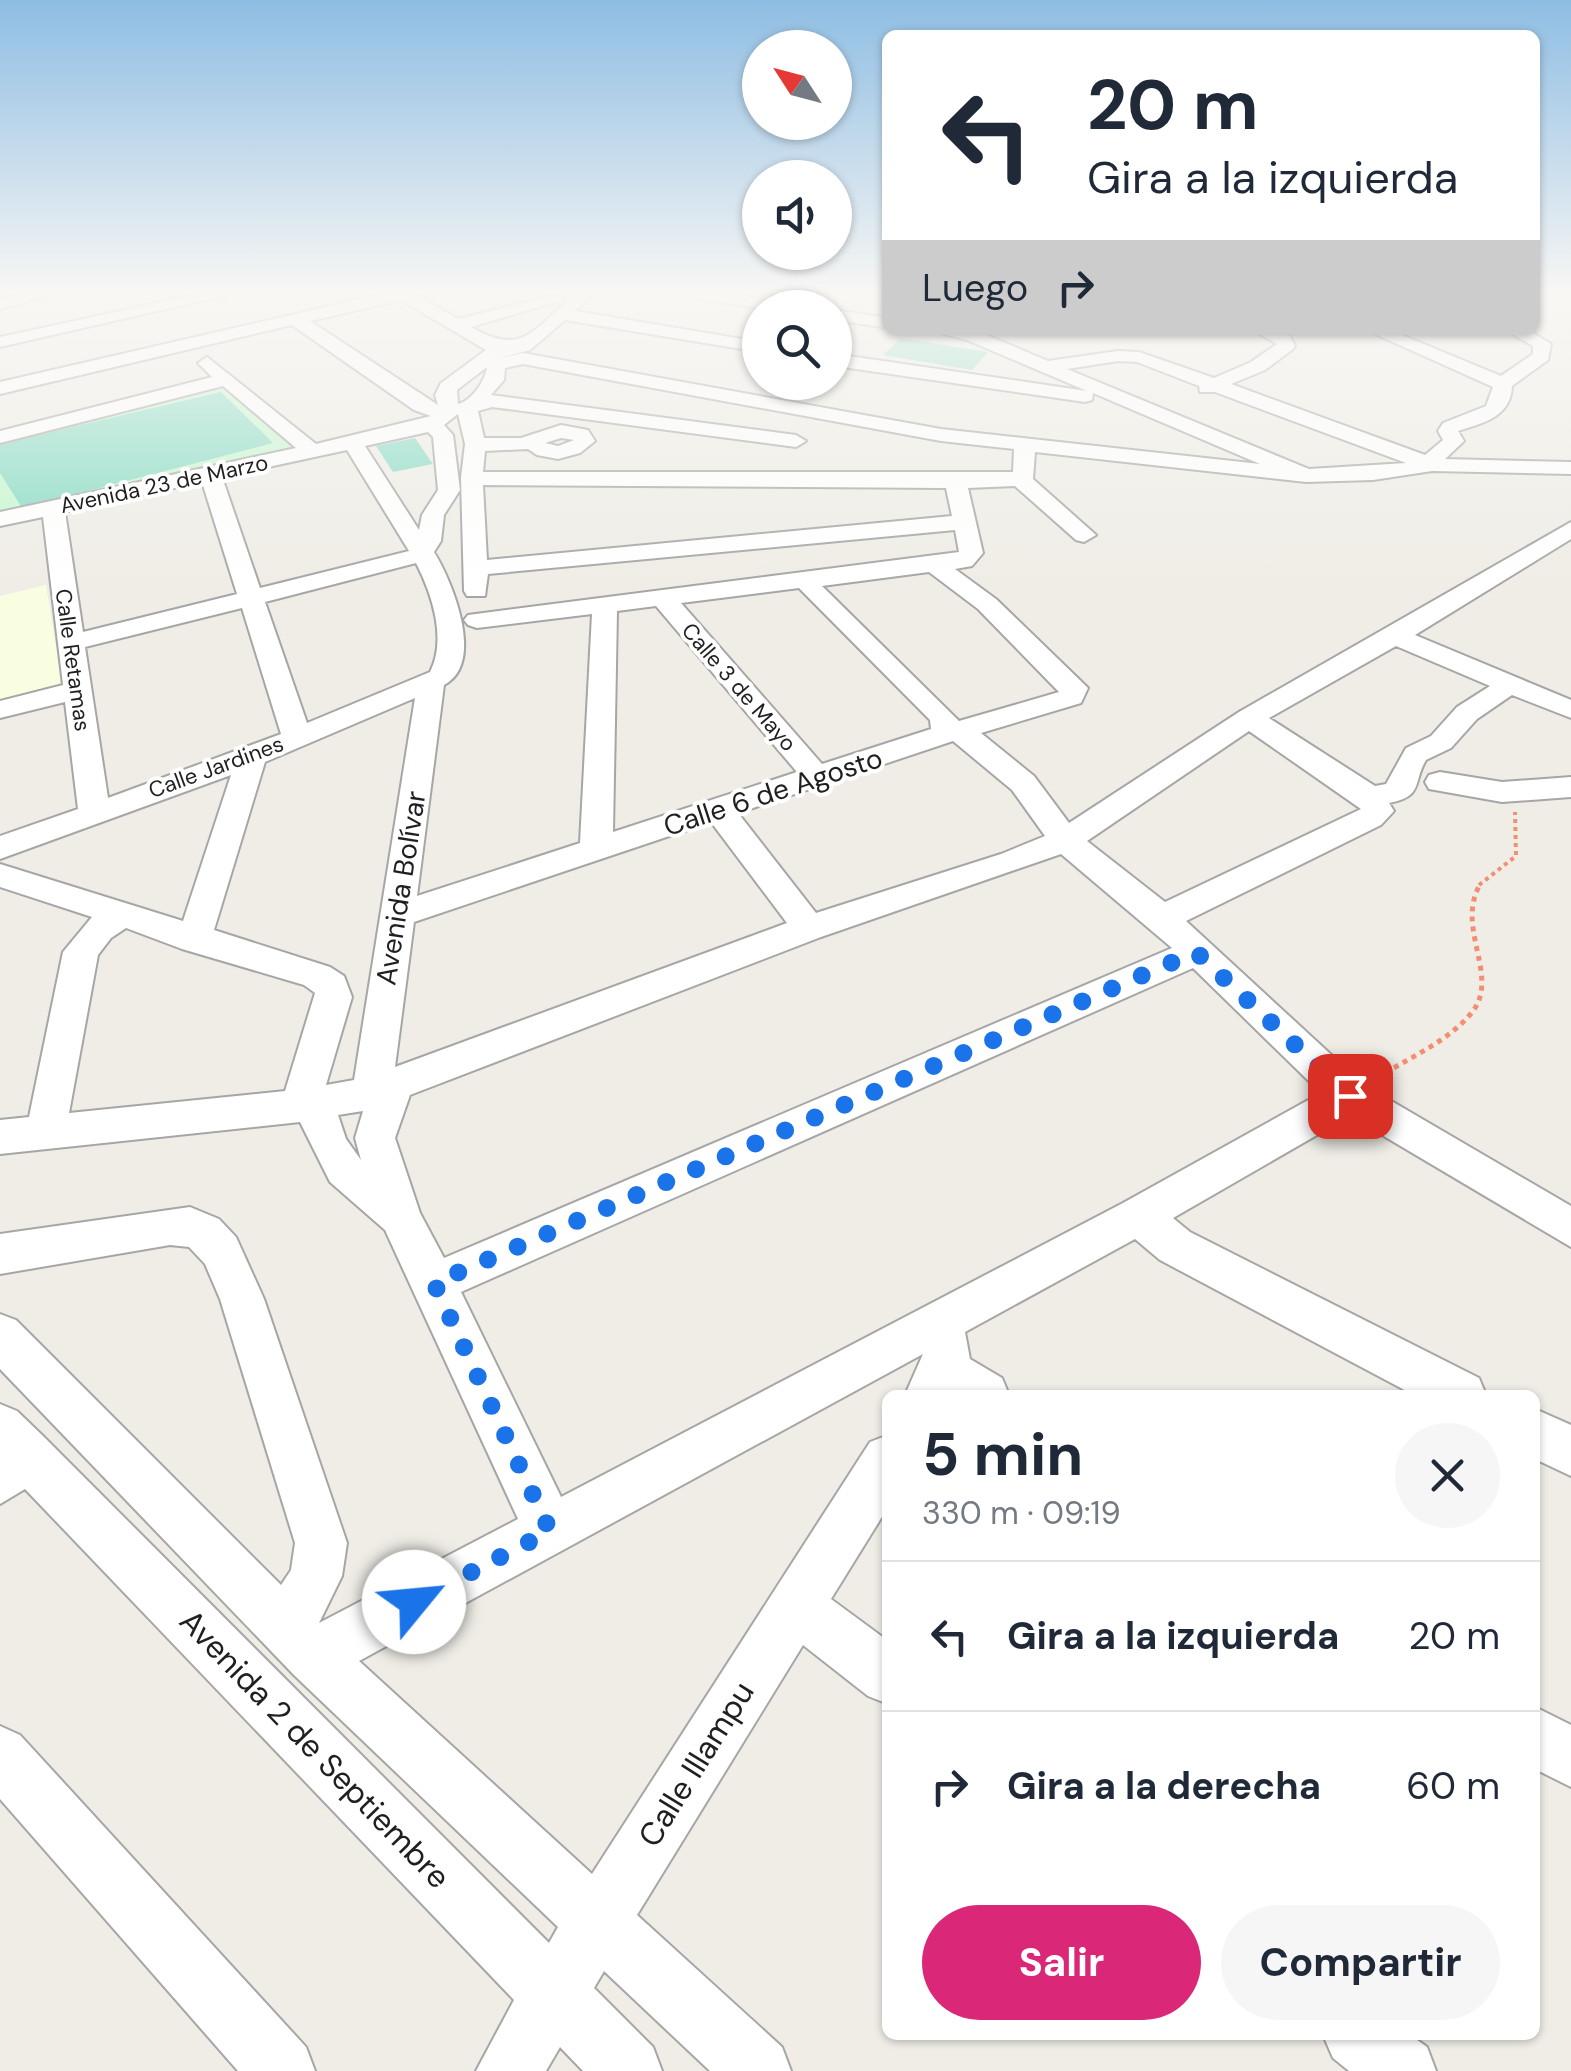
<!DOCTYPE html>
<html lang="es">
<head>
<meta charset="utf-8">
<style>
  :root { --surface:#fff; --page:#f6f6f7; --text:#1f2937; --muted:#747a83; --line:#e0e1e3; --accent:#db2777 }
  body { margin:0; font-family:"DM Sans",sans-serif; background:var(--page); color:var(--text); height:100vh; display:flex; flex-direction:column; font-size:38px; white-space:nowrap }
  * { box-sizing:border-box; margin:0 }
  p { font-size:32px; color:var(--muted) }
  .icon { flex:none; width:55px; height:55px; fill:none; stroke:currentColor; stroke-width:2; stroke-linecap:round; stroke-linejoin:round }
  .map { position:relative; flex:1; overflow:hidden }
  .panel { position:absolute; left:882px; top:1390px; width:658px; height:650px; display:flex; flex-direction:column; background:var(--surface); border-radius:15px; box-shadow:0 2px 8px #0004 }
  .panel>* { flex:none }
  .top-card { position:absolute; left:882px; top:30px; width:658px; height:305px; border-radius:15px; box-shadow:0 2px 8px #0004; background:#fff; color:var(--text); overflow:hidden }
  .needle { width:65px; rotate:306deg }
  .fabs { position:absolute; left:742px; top:30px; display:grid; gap:20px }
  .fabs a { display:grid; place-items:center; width:110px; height:110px; border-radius:50%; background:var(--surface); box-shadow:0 2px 8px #0004; font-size:50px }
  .pin { position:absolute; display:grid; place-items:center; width:85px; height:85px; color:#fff; margin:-42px; border-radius:20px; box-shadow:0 5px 15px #0006 }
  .me { position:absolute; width:110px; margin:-55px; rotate:62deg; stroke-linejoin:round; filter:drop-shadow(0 0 8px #0008) }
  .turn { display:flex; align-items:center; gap:35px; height:210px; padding:0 40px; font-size:45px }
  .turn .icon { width:130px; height:130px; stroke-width:2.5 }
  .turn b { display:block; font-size:70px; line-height:85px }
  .then { display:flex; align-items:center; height:95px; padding:0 40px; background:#0003; gap:20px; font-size:38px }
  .round { display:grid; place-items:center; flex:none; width:105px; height:105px; border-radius:52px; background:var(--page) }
  .head { display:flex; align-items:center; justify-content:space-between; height:170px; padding:0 40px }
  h1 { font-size:60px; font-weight:700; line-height:75px }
  .primary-button { display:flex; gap:20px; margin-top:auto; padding:20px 40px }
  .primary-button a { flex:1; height:115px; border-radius:60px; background:var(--accent); color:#fff; font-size:40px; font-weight:700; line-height:115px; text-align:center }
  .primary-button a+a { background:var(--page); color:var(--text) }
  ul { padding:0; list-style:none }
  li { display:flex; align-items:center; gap:30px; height:150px; padding:0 40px; border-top:2px solid var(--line) }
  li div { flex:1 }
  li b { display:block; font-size:38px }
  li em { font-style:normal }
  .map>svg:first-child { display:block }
  .education { fill:#fafee1 }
  .park { fill:#c5f7cf }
  .pitch { fill:#87dbc4 }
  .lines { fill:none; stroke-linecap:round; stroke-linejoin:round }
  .minor-casing { stroke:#a6a6a6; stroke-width:4 }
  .path-far1 { stroke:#f48e73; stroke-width:4; stroke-dasharray:4 4; stroke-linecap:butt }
  .path { stroke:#f48e73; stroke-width:5; stroke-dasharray:5 5; stroke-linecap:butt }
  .minor { fill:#fff; fill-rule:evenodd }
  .route { stroke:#1a73e8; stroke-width:18; stroke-dasharray:0 32.4 }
  .labels { text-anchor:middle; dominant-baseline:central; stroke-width:8; stroke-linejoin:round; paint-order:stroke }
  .far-street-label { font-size:22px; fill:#1f1f1f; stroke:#fff }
  .street-label { font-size:28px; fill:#1f1f1f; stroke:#fff }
  .near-street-label { font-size:32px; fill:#1f1f1f; stroke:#fff }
</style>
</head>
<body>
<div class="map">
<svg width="1571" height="2071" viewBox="0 0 1571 2071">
  <rect width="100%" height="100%" fill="#efede6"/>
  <path class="education" d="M 46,585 L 62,685 L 0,701 L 0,596 Z"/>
  <path class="park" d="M 223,383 L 299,449 L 0,515 L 0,440 Z"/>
  <path class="pitch" d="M 901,338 L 988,352 L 972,370 L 883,355 Z
    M 221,392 L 273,443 L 22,508 L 0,473 L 0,444 Z
    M 415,438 L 433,464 L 393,472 L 376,446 Z"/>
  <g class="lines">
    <g class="minor-casing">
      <path id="minor" d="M 23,294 L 55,294 L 0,309 L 0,299 Z
        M 199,294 L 231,294 L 0,347 L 0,337 Z
        M 382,294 L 415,294 L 458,319 L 555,295 L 563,300 L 471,327 C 524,358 534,328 575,294 L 593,294 L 575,311 L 760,342 L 760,352 L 565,320 L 530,350 L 497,359 L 523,353 L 941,429 L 1260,464 L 1093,393 L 1092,400 L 1085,402 L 835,366 L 835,354 L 1087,391 L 967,340 L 928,330 L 977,331 L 1048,361 L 1118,351 L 1139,352 L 1214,378 L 1251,362 L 1277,344 L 1253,330 L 1276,330 L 1290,336 L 1295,346 L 1292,350 L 1265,370 L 1231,384 L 1425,455 L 1443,440 L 1438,431 L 1443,423 L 1486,406 L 1493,387 L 1366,330 L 1390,330 L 1501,376 L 1533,354 L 1533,346 L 1505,330 L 1528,330 L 1551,344 L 1548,360 L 1512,386 C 1511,417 1483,423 1458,431 L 1464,441 L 1445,459 L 1571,462 L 1571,474 L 1432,471 L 1373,480 L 1306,482 L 1035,452 L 1033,479 L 1096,535 L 1084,542 L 1076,540 L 1015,486 L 968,488 L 983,553 L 972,566 L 955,569 L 996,599 L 1088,688 L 1081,703 L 981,733 L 1034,776 L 1069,823 L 1239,712 L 1571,522 L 1571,539 L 1415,635 L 1571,700 L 1571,718 L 1512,695 L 1477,719 L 1451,748 L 1426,760 C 1412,784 1424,796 1389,803 L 1394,811 L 1381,825 L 1186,921 L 1364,1085 L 1571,1206 L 1571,1247 L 1350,1116 L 1173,1218 L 1190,1232 L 1479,1378 L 1486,1395 L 1414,1395 L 1160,1260 L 1135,1239 L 965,1332 L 970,1359 L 1002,1378 L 1009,1395 L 905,1395 L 923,1354 L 359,1661 L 592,1874 L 870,1442 L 888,1435 L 888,1507 L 831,1599 L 888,1641 L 888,1704 L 868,1696 L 803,1645 L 637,1915 L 782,2047 L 791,2071 L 710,2071 L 604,1971 L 594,1988 L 653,2047 L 662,2071 L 583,2071 L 560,2047 L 546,2071 L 476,2071 L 514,2000 L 25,1489 L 0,1504 L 0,1404 L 17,1411 L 43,1436 L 549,1943 L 558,1927 L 294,1675 L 0,1369 L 0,1314 L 16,1320 L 281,1585 L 291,1570 L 295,1543 L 220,1299 L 205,1264 L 189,1247 L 170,1245 L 0,1274 L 0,1234 L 190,1207 L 219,1219 L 236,1237 L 264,1299 L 347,1543 L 342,1576 L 319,1623 L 518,1519 L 385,1230 L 330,1182 L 300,1122 L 0,1154 L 0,1120 L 29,1117 L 63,952 L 92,917 L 0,887 L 0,864 L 183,921 L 231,775 L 0,859 L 0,836 L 78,809 L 65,702 L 0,718 L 0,701 L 63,685 L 43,517 L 0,526 L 0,512 L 296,448 L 223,386 L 0,443 L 0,431 L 212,377 L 198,363 L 207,357 L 316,444 L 431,416 L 414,410 L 292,325 L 0,394 L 0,382 ZM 401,300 L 486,350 L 441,383 L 435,395 L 438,405 L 310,321 ZM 1118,361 L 1137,362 L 1199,386 L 1200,392 L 1215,392 L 1406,463 L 1309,469 L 1067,369 ZM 523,364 L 941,441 L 1014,449 L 1013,472 L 483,472 L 485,451 L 528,449 L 537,455 L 558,459 L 580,453 L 595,441 L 588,430 L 561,425 L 521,438 L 484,438 L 478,411 L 492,407 L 796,447 L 806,441 L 796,435 L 491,395 L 504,380 L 505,368 ZM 487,367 C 485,382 471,401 458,404 L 457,390 ZM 458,414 L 465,444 L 461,478 L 464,591 L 467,596 L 485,596 L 488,574 L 955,530 L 959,552 L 468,615 L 464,620 L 468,625 L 477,628 L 592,614 L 580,843 L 417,896 L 444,685 C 486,663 452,581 434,552 L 441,541 L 444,515 L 460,490 L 453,435 L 444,425 ZM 428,432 L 433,437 L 438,490 L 422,515 L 419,530 L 365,446 ZM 561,438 L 574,440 L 558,446 L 545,443 ZM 347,450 L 409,551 L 260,588 L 222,477 ZM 202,482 L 237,594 L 83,632 L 65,512 ZM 483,485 L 946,488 L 952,516 L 487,560 ZM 416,563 C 432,594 447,639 430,672 L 307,723 L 265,602 ZM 929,572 L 978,609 L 1059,692 L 959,721 L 822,586 ZM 799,588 L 930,720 L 931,729 L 822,764 L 681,603 ZM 656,606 L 797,772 L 613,832 L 617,611 ZM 242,608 L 281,734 L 108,798 L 85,647 ZM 1396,646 L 1490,686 L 1457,707 L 1431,736 L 1406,748 L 1386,784 L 1375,786 L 1269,718 ZM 415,698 L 354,1080 L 326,1085 L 352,997 L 344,976 L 330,967 L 214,930 L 265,762 ZM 1249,731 L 1361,809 L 1165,902 L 1087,841 ZM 953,741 L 1012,790 L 1045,836 L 1001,854 L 816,913 L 738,813 ZM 711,822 L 787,923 L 395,1067 L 414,922 ZM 1061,854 L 1172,948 L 444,1258 L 420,1213 L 395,1138 L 410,1095 L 821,937 ZM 126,928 L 182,949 L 304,985 L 315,993 L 285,1091 L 69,1113 L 98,955 L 111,938 ZM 1193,968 L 1321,1093 L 1123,1203 L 561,1497 L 461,1292 ZM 363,1111 L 355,1138 L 361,1160 L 346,1139 L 338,1115 Z
        M 695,294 L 735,294 L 798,308 L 760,308 L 703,299 Z
        M 835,310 L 888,318 L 888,328 L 835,320 Z
        M 1440,772 L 1502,782 L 1571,777 L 1571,797 L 1502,802 L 1429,789 L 1425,782 L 1429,775 Z
        M 1535,1409 L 1571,1425 L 1571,1476 L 1535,1459 Z
        M 1535,1707 L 1571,1725 L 1571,1787 L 1535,1769 Z
        M 0,1726 L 20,1735 L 306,2047 L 315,2071 L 238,2071 L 0,1799 Z
        M 1323,2035 L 1410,2035 L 1427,2047 L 1436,2071 L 1349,2071 L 1333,2058 Z"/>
    </g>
    <path class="path-far1" d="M 1479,885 L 1516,856 L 1515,812"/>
    <path class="path" d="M 1377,1078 C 1408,1058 1450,1041 1473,1011 C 1500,975 1454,926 1481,883"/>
    <use href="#minor" class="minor"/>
  </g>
  <linearGradient id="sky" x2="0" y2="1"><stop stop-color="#8ebde3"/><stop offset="0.5" stop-color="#f8f7f4"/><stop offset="1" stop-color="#f8f7f4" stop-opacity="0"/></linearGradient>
  <rect width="1571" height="584" fill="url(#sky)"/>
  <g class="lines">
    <path class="route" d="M 414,1602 L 550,1531 L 434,1283 L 1196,952 L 1350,1096"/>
  </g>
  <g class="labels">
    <g class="far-street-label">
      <text transform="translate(164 484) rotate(-12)">Avenida 23 de Marzo</text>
      <text transform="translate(73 660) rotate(82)">Calle Retamas</text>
      <text transform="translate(739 687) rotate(49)">Calle 3 de Mayo</text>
      <text transform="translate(216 767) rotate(-20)">Calle Jardines</text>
    </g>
    <g class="street-label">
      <text transform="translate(773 792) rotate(-18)">Calle 6 de Agosto</text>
      <text transform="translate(401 888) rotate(-81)">Avenida Bolívar</text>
    </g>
    <g class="near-street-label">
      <text transform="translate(315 1749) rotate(46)">Avenida 2 de Septiembre</text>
      <text transform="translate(696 1764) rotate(-58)">Calle Illampu</text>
    </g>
  </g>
</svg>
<div class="fabs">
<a><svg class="needle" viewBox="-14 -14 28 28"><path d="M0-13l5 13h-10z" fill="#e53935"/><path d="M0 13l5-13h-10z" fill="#747a83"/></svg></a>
<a><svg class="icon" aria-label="sound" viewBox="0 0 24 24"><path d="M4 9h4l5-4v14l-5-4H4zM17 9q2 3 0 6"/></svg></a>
<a><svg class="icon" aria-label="search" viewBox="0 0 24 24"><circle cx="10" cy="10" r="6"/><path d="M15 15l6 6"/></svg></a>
</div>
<div class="pin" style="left:1350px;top:1096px;background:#d93025"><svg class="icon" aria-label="arrive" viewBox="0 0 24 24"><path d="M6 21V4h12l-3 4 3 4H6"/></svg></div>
<svg class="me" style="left:414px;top:1602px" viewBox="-20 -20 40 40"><circle r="19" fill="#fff"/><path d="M0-13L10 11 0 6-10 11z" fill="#1a73e8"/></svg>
<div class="top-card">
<div class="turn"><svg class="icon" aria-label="left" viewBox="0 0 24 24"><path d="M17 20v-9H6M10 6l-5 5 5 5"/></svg><div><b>20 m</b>Gira a la izquierda</div></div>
<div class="then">Luego<svg class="icon" aria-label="right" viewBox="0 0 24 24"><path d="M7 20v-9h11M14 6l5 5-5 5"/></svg></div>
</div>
<section class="panel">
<div class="head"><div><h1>5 min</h1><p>330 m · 09:19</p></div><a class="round"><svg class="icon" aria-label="close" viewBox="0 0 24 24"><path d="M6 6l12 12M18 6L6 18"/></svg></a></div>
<ul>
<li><svg class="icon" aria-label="left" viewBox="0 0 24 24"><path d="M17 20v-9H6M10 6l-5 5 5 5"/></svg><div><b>Gira a la izquierda</b></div><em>20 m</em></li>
<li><svg class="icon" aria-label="right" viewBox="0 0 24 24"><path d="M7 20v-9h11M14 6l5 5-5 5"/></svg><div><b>Gira a la derecha</b></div><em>60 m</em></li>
</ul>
<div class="primary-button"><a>Salir</a><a>Compartir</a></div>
</section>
</div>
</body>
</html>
